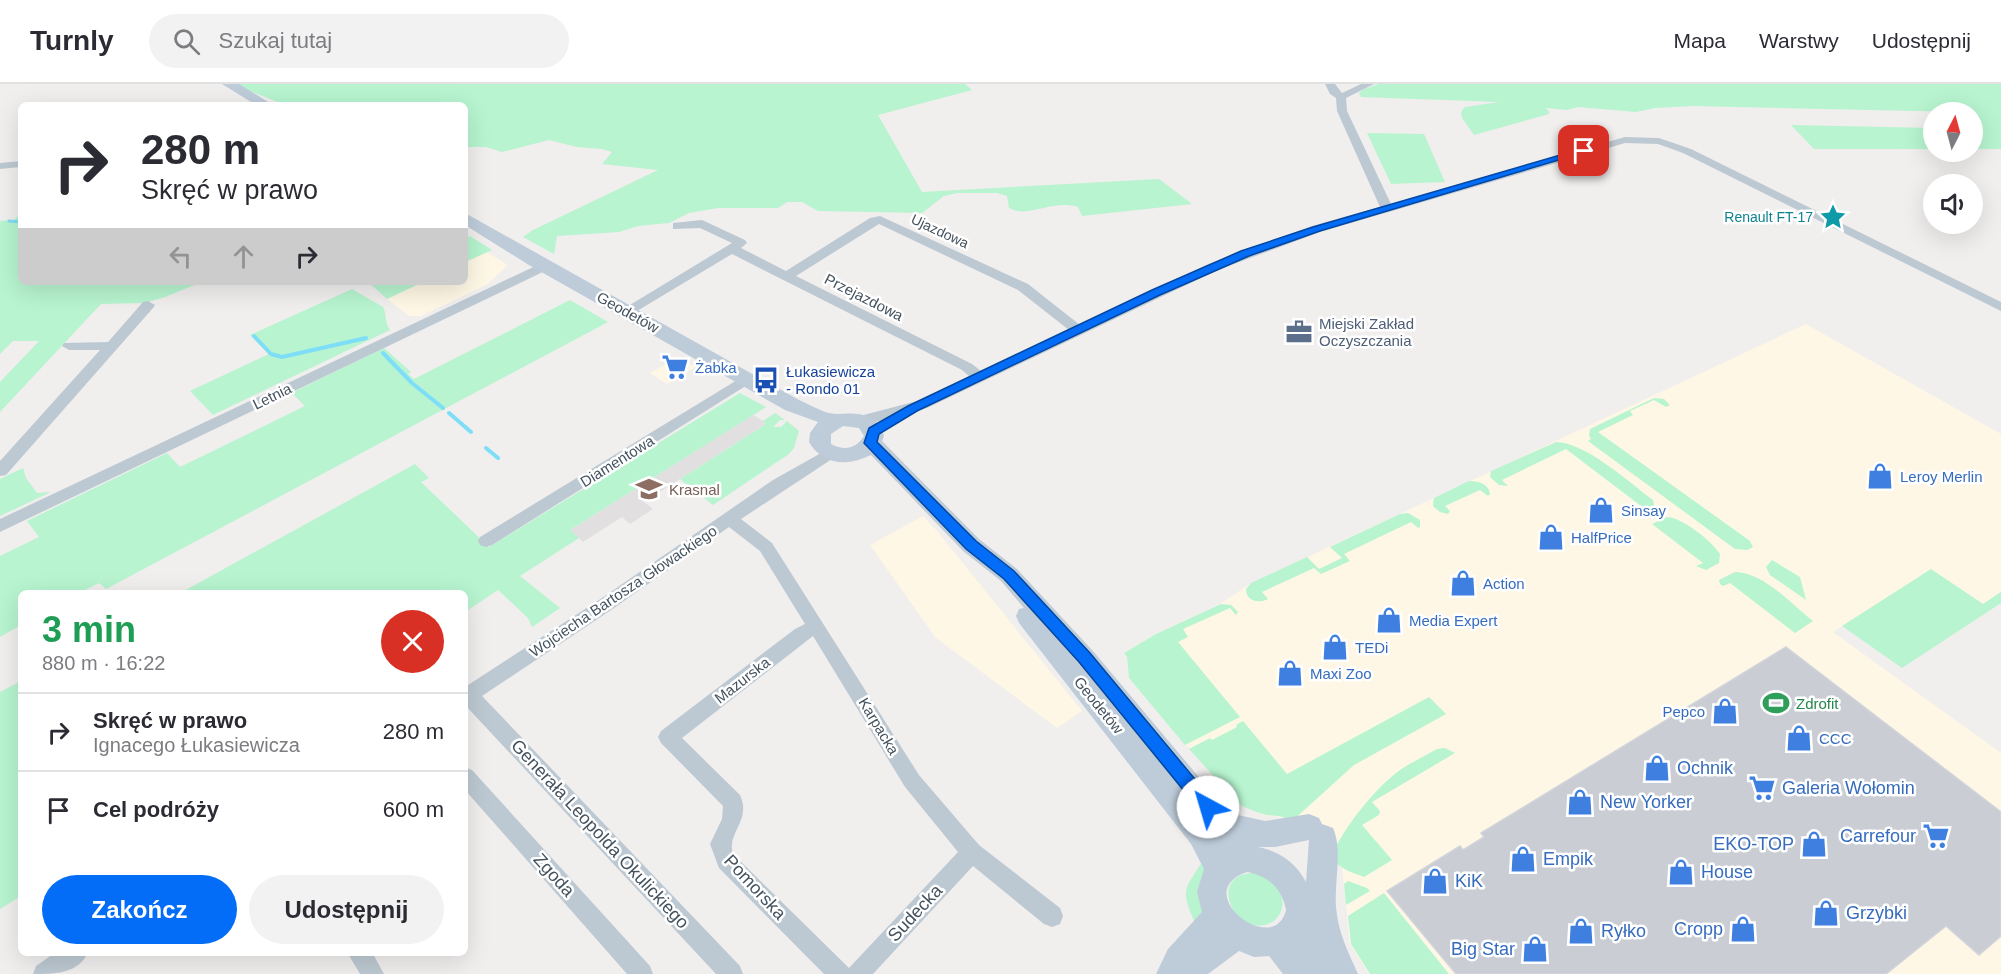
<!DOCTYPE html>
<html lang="pl">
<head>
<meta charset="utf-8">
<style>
  :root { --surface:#fff; --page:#f2f2f3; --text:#2b2b33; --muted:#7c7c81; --line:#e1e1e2; --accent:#036df7 }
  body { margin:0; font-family:Arial,sans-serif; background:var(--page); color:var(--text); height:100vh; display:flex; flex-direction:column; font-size:22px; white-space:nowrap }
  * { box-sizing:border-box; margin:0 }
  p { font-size:20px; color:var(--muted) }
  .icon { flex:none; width:33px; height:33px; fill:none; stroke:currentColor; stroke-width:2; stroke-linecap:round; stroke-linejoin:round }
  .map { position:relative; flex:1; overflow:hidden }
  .side { position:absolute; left:18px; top:506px; width:450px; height:366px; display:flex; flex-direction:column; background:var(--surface); border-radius:9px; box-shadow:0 6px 24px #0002 }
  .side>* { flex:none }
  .hud { position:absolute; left:18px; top:18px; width:450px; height:183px; border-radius:9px; box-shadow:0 6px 24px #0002; background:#fff; color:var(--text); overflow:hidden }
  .needle { width:39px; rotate:6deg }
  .tools { position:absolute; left:1923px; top:18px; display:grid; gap:12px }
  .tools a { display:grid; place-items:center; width:60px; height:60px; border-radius:50%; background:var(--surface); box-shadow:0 6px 24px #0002; font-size:30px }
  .pin { position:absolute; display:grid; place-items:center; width:51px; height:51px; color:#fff; margin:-26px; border-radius:12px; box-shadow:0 3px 9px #0006 }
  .me { position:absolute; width:66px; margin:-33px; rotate:321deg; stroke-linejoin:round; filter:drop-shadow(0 0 4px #0008) }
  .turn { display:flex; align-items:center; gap:21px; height:126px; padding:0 24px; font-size:27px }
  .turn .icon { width:78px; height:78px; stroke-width:2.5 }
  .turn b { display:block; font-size:42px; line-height:51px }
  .lanes { display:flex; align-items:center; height:57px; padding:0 24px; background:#0003; justify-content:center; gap:30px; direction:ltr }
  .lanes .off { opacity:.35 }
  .round { display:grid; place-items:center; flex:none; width:63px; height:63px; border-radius:32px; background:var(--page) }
  .summary { display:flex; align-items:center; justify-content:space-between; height:102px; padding:0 24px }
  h1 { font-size:36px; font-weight:600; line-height:45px; color:#1e9e55 }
  .button { display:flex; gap:12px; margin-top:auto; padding:12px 24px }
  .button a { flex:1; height:69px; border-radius:36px; background:var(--accent); color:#fff; font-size:24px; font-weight:600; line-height:69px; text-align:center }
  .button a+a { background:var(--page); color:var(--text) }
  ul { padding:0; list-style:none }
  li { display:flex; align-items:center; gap:18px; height:78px; padding:0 24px; border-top:2px solid var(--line) }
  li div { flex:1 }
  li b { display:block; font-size:22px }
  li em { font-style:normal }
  header { display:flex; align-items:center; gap:36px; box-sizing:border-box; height:84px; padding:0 30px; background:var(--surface); border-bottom:2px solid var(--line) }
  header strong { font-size:28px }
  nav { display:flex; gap:33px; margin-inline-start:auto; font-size:21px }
  .search { width:420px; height:54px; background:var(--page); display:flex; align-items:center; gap:15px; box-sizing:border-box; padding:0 21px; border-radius:33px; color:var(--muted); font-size:22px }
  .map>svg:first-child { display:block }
  .commercial { fill:#fef7e5 }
  .education { fill:#e2dfe0 }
  .green { fill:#b7f4cf }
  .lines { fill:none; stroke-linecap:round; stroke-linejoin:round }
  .stream-far1 { stroke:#7fdef7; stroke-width:3 }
  .stream { stroke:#7fdef7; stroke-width:4 }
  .building { fill:#cacdd4; stroke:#d1d4db; stroke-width:1.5 }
  .street { fill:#bdc9d2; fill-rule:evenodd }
  .secondary { fill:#beccda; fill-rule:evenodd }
  .route { fill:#036df7; stroke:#0247a1; stroke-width:1.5 }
  .labels { text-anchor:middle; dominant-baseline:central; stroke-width:5; stroke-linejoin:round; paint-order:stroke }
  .far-culture-label { font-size:14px; fill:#0d838f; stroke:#fff; text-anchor:end }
  .far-street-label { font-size:14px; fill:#44525e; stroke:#fff }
  .street-label { font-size:15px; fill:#44525e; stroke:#fff }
  .service-label { font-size:15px; fill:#4e5e75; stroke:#fff; text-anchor:start }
  .shop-label { font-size:15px; fill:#366cbe; stroke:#fff; text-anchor:start }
  .transit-label { font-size:15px; fill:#164399; stroke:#fff; text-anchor:start }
  .education-label { font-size:15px; fill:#785e54; stroke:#fff; text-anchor:start }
  .leisure-label { font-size:15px; fill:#27864d; stroke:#fff; text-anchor:start }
  .near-shop-label { font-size:18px; fill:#366cbe; stroke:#fff; text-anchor:start }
  .near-street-label { font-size:18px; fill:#44525e; stroke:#fff }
</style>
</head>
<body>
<header>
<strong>Turnly</strong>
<div class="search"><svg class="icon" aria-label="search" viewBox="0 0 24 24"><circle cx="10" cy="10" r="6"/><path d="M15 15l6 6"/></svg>Szukaj tutaj</div>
<nav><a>Mapa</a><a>Warstwy</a><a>Udostępnij</a></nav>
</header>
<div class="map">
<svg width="2001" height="890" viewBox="0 0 2001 890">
  <rect width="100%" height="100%" fill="#f1eeee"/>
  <path class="commercial" d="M 487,168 L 508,181 L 488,200 L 421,232 L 409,232 L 387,215 L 423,198 L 465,198 L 465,178 Z
    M 1806,240 L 2001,350 L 2001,508 L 1983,520 L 1931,486 L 1833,548 L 2001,669 L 2001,890 L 1369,890 L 1350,860 L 1342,784 L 1330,776 L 1286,734 L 1261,730 L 1235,717 L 1129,594 L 1127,573 L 1123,569 L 1156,550 L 1220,520 L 1250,500 Z
    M 678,273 L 695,283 L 667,300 L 650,289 Z
    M 923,432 L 937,447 L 1082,627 L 1057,644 L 936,554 L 870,461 Z"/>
  <path class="education" d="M 753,331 L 767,339 L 644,418 L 653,425 L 630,440 L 622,433 L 583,458 L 579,454 L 510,484 Z"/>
  <path class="green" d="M 233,0 L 965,0 L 972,6 L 878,31 L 922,108 L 1159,95 L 1192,120 L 1082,132 L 1078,123 C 1051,115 1029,135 1009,124 L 1007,112 L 997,109 L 957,109 L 944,112 L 922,129 L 818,127 L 802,118 L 787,118 L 778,124 L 718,124 L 689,129 L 669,139 L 638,142 L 619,148 L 557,152 L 554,170 L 523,153 L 533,146 L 658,86 L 602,80 L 612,68 L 602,65 L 577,63 L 549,56 L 502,68 L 486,63 L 465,63 L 465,21 L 285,21 Z
    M 1379,0 L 2001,0 L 2001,65 L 1973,65 L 1973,44 L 1978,44 L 1973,39 L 1972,28 L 1961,28 L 1694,22 L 1655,24 L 1636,28 L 1578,23 L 1567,26 L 1545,24 L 1549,27 L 1549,30 L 1474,51 L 1462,34 L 1461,28 L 1465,23 L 1499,18 L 1361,13 L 1359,9 L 1364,5 Z
    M 1791,41 L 1933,44 L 1933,65 L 1814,65 Z
    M 1367,49 L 1424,50 L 1445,98 L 1391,100 Z
    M 21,129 L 21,198 L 202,198 L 165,213 L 144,219 L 101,220 L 0,328 L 0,298 L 39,257 L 13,257 L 0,270 L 0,137 L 14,136 Z
    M 470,152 L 492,166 L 465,178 L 465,154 Z
    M 368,198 L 423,198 L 387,215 Z
    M 352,205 L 383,223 C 387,231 384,238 390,246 L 213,331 L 190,307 L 269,270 L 250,251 Z
    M 570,216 L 608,238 L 106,505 L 99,499 L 81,508 L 21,508 L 21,541 L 0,553 L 0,472 L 39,453 L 27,437 L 167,369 L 180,383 L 305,322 L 294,311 L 285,312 L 384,264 L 411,288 L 408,290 L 414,295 Z
    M 740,309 L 766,323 L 570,446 L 579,454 L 520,492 L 560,524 L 532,543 L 528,534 L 498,506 L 465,528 L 465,508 L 182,508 L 415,380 L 429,394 L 421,398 L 489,463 Z
    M 1654,314 L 1664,315 L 1670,321 L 1666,323 L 1654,316 L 1630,327 L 1633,331 L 1598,348 L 1750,457 L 1753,463 L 1747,466 L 1735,465 L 1588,357 L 1591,355 L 1589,351 L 1590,345 Z
    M 775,329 L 785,336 L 780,336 L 773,343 L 781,343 L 787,337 L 799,347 L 794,364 L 789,370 L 713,421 L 680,395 L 766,340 L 763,337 Z
    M 1556,358 C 1585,358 1630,399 1653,416 L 1655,425 L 1649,428 L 1566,365 L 1502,396 L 1508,402 L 1499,401 L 1490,393 L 1491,387 Z
    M 23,384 L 26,394 L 37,409 L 51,408 L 0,432 L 0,395 Z
    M 1469,397 C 1478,397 1489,400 1490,410 L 1488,412 L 1480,406 L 1445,422 L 1450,427 L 1448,430 L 1440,428 L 1433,422 L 1434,414 Z
    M 1408,429 L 1420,436 L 1420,443 L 1418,444 L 1411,438 L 1344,470 L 1350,477 L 1321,490 L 1314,484 L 1262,508 L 1268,515 C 1258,520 1246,517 1246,505 L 1251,499 L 1307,473 L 1319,485 L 1342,474 L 1330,463 L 1400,430 Z
    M 1667,433 C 1681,433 1712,457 1720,470 L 1719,479 L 1706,486 L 1696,482 L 1703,479 L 1652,440 Z
    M 1772,476 L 1800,493 L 1806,516 L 1770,491 L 1766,483 Z
    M 1931,485 L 1983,520 L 2001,508 L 2001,519 L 1902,584 L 1842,542 Z
    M 1735,488 C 1764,488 1793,522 1813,537 L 1795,549 L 1730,499 L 1723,502 L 1720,500 L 1719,496 Z
    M 1221,520 L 1231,521 L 1238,528 L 1236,531 L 1230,524 L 1183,545 L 1188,553 L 1178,558 L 1240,633 L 1185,661 L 1129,594 L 1127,573 L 1124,569 L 1156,550 Z
    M 21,597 L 21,812 L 0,825 L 0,608 Z
    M 1429,613 L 1446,630 L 1354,681 L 1291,738 C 1283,730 1273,733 1263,730 C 1255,728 1248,724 1240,721 L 1189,665 L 1210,654 L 1212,656 L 1237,643 L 1236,641 L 1243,637 L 1287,690 Z
    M 1445,664 L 1455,669 L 1372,718 L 1380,727 L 1379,731 L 1362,741 L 1392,776 L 1364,793 L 1348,787 L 1330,776 C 1340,748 1373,707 1396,689 C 1408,680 1423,673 1437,665 Z
    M 1206,772 L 1202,830 L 1196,841 C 1178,803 1186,805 1206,772 Z
    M 1257,789 C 1263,793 1272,796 1276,801 C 1287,814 1284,834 1268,840 C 1232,852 1206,787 1257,789 Z
    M 1348,797 L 1367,804 L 1370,807 L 1346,821 L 1344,800 Z
    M 1384,809 L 1449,890 L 1370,890 L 1351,860 L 1348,832 Z"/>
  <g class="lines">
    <path class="stream-far1" d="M 9,137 L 21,138"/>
    <path class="stream" d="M 254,252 L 271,270 L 282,273 L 366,254
      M 383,269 L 412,299 L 443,324
      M 449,329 L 471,348
      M 486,364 L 498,374"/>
  </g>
  <path class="building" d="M 1786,563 L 2001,728 L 2001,852 L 1979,871 L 1946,842 L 1886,890 L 1456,890 L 1387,807 L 1460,762 L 1463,766 L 1484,753 L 1481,749 Z"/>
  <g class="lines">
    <path class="street" d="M 1325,0 L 1335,0 L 1342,9 L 1361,0 L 1374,0 L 1346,14 L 1347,27 L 1391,120 L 1625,53 L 1659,54 L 1691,65 L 2001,218 L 2001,227 L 1683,69 L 1658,60 L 1625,59 L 1320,148 L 1218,186 L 927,324 L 861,342 L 854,337 L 856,333 L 917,317 L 970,293 L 962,286 L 732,170 L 632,230 L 622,230 L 620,227 L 732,159 L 700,144 L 673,145 L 673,139 L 702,136 L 745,156 L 747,159 L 741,164 L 786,187 L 870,134 L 880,132 L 1028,200 L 1080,241 L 1208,180 L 1312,142 L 1380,123 L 1337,27 L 1336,14 L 1330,10 ZM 879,140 L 1018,206 L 1069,246 L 981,287 L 972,280 L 796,192 Z
      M 21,77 L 21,83 L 0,85 L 0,79 Z
      M 544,178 L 549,179 L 550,182 L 549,185 L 0,448 L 0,435 Z
      M 148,217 L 155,221 L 153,224 L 6,391 L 0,392 L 0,377 L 100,266 L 69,266 L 62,262 L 64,259 L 108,258 L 143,218 Z
      M 747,290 L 752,292 L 754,295 L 752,298 L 492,461 L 486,463 L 480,461 L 478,457 L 480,453 Z
      M 830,364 L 835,365 L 838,369 L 835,373 L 741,435 L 772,459 L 919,691 L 979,761 L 1060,824 L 1063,832 L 1060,840 L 1052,843 L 1044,840 L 973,782 L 873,890 L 824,890 L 719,784 L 710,760 L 722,735 L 723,722 L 661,659 L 658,653 L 661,647 L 795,545 L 805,540 L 760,467 L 729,443 L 614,524 L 482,612 L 740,882 L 743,890 L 716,890 L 465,621 L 465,603 L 602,514 L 773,396 ZM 813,552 L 905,703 L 958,768 L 849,884 L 733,770 C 726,749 752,737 740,711 L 682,654 Z
      M 465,683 L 472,686 L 650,882 L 653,890 L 627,890 L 465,706 Z
      M 56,868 L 88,868 C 79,890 54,890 33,890 L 36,882 Z
      M 347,868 L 372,868 L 384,890 L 360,890 Z"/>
    <path class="secondary" d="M 222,0 L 239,0 L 273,21 L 256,21 Z
      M 465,129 L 799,316 C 809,320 825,330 836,330 C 857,329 877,328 884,352 L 882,357 L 979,455 L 1017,485 L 1093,567 L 1229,729 L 1265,737 L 1309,730 L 1319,734 L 1322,740 L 1333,744 C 1343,766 1334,798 1336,823 C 1338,848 1348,868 1358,890 L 1283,890 L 1269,872 L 1254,873 L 1239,867 L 1208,890 L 1156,890 L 1168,865 L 1202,828 L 1197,808 L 1204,785 L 1191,760 L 1019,539 L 1016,532 L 1019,525 L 1024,524 L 1001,497 L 963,467 L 871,371 C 848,383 822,381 809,358 L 810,349 L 818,338 L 785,326 L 529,181 L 465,141 ZM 843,342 L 859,344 L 864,352 C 856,365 844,367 831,360 L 831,350 ZM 1309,756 L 1306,798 C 1296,779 1279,767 1258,763 L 1275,763 ZM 1247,788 C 1268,792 1282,804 1286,826 C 1274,875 1188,808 1247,788 Z"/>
  </g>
  <path class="route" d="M 1581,65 L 1589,67 L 1320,147 L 1249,172 L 1160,211 L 917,327 L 879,350 L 877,358 L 976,457 L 1014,487 L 1090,569 L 1214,718 L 1217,723 L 1214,729 L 1208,731 L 1202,729 L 1079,578 L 1004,495 L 966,465 L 864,359 L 869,344 L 908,322 L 1152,206 L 1241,167 L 1313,143 Z"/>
  <defs>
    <g id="sight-bare" transform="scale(2.07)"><path d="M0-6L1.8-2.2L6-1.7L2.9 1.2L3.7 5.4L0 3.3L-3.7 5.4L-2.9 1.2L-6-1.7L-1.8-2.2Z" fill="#0f9aa8" stroke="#fff" stroke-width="2.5" paint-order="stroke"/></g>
    <g id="office-bare" transform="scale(2.07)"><path d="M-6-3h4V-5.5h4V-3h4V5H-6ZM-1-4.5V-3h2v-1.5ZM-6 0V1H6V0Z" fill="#5c6f8a" stroke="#fff" stroke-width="2.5" paint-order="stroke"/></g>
    <g id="supermarket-bare" transform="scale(2.07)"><path d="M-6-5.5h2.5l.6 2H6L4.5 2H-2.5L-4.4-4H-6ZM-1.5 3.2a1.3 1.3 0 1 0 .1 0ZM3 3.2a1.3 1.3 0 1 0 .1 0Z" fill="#3f7fe0" stroke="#fff" stroke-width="2.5" paint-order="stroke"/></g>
    <g id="bus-bare" transform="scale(2.07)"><path d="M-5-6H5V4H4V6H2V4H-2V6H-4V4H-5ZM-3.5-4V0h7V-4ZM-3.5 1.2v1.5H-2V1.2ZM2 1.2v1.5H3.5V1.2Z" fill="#1a4fb4" stroke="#fff" stroke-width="2.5" paint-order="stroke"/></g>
    <g id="shop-bare" transform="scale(2.07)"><path d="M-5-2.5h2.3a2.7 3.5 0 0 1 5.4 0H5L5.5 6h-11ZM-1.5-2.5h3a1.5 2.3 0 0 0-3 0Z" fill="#3f7fe0" stroke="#fff" stroke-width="2.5" paint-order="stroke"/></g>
    <g id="school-bare" transform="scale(2.07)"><path d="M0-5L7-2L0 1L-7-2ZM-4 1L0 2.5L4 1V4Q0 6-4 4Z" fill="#8d6e63" stroke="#fff" stroke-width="2.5" paint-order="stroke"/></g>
    <g id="stadium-bare" transform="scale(2.07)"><path d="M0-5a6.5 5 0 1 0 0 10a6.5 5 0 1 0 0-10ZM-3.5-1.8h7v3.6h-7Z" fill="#2e9e5b" stroke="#fff" stroke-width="2.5" paint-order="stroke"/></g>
  </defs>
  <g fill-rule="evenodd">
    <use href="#sight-bare" x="1833" y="133"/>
    <use href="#office-bare" x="1299" y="248"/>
    <use href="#supermarket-bare" x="675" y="283"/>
    <use href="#bus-bare" x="766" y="296"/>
    <use href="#shop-bare" x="1880" y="392"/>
    <use href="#school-bare" x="649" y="405"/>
    <use href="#shop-bare" x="1601" y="426"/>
    <use href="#shop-bare" x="1551" y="453"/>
    <use href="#shop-bare" x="1463" y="499"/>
    <use href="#shop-bare" x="1389" y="536"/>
    <use href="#shop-bare" x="1335" y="563"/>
    <use href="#shop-bare" x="1290" y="589"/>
    <use href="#stadium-bare" x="1776" y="619"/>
    <use href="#shop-bare" x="1725" y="627"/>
    <use href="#shop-bare" x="1799" y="654"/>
    <use href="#shop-bare" x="1657" y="684"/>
    <use href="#supermarket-bare" x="1762" y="704"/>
    <use href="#shop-bare" x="1580" y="718"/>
    <use href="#supermarket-bare" x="1936" y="752"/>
    <use href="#shop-bare" x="1814" y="760"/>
    <use href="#shop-bare" x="1523" y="775"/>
    <use href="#shop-bare" x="1681" y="788"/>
    <use href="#shop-bare" x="1435" y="797"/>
    <use href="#shop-bare" x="1826" y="829"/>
    <use href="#shop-bare" x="1743" y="845"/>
    <use href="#shop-bare" x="1581" y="847"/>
    <use href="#shop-bare" x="1535" y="865"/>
  </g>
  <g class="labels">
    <g class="far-culture-label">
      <text x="1813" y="133">Renault FT-17</text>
    </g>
    <g class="far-street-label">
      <text transform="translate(940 147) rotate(25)">Ujazdowa</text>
    </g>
    <g class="street-label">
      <text transform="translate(864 213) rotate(27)">Przejazdowa</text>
      <text transform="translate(628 228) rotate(29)">Geodetów</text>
      <text transform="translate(272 312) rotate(-26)">Letnia</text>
      <text transform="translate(617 377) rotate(-32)">Diamentowa</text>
      <text transform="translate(623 507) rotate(-34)">Wojciecha Bartosza Głowackiego</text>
      <text transform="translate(742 596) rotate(-38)">Mazurska</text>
      <text transform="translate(1099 621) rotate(51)">Geodetów</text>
      <text transform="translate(879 642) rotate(59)">Karpacka</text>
    </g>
    <g class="service-label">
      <text x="1319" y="239">Miejski Zakład<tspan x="1319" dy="17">Oczyszczania</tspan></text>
    </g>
    <g class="shop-label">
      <text x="695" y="283">Żabka</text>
      <text x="1900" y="392">Leroy Merlin</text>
      <text x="1621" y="426">Sinsay</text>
      <text x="1571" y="453">HalfPrice</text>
      <text x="1483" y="499">Action</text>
      <text x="1409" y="536">Media Expert</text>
      <text x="1355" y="563">TEDi</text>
      <text x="1310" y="589">Maxi Zoo</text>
      <text x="1705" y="627" text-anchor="end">Pepco</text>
      <text x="1819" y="654">CCC</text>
    </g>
    <g class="transit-label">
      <text x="786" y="287">Łukasiewicza<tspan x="786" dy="17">- Rondo 01</tspan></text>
    </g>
    <g class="education-label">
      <text x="669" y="405">Krasnal</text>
    </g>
    <g class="leisure-label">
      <text x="1796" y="619">Zdrofit</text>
    </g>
    <g class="near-shop-label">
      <text x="1677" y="684">Ochnik</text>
      <text x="1782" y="704">Galeria Wołomin</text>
      <text x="1600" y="718">New Yorker</text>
      <text x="1916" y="752" text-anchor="end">Carrefour</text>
      <text x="1794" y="760" text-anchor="end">EKO-TOP</text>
      <text x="1543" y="775">Empik</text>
      <text x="1701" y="788">House</text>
      <text x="1455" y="797">KiK</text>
      <text x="1846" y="829">Grzybki</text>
      <text x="1723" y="845" text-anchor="end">Cropp</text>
      <text x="1601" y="847">Ryłko</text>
      <text x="1515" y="865" text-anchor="end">Big Star</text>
    </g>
    <g class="near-street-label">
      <text transform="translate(600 750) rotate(47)">Generała Leopolda Okulickiego</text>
      <text transform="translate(554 791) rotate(48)">Zgoda</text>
      <text transform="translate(755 803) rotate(47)">Pomorska</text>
      <text transform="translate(915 829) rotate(-47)">Sudecka</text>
    </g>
  </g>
</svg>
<div class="tools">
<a><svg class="needle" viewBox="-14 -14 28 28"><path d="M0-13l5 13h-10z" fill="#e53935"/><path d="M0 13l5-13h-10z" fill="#7c7c81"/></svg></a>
<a><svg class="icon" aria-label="sound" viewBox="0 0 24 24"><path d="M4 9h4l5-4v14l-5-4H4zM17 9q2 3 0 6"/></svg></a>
</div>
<div class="pin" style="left:1584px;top:67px;background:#d93025"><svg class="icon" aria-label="arrive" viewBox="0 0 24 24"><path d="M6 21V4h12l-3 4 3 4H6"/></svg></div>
<svg class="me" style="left:1208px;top:723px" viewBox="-20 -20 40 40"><circle r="19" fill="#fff"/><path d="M0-13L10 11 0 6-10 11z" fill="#036df7"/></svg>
<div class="hud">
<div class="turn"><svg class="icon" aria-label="right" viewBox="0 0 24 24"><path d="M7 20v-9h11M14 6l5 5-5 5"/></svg><div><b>280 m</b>Skręć w prawo</div></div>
<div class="lanes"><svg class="icon off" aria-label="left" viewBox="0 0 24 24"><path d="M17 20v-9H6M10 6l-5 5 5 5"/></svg><svg class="icon off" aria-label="ahead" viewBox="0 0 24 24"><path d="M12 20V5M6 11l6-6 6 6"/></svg><svg class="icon" aria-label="right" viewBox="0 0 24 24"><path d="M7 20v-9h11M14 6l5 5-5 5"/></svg></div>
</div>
<section class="side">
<div class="summary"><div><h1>3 min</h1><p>880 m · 16:22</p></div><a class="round" style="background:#d93025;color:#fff"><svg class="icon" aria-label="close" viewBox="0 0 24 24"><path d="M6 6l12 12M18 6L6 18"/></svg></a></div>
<ul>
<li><svg class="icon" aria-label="right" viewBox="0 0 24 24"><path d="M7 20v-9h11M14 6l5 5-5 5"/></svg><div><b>Skręć w prawo</b><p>Ignacego Łukasiewicza</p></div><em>280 m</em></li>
<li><svg class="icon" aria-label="arrive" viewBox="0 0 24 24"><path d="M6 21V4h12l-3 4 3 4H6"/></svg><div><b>Cel podróży</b></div><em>600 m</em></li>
</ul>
<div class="button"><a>Zakończ</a><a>Udostępnij</a></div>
</section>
</div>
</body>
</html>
